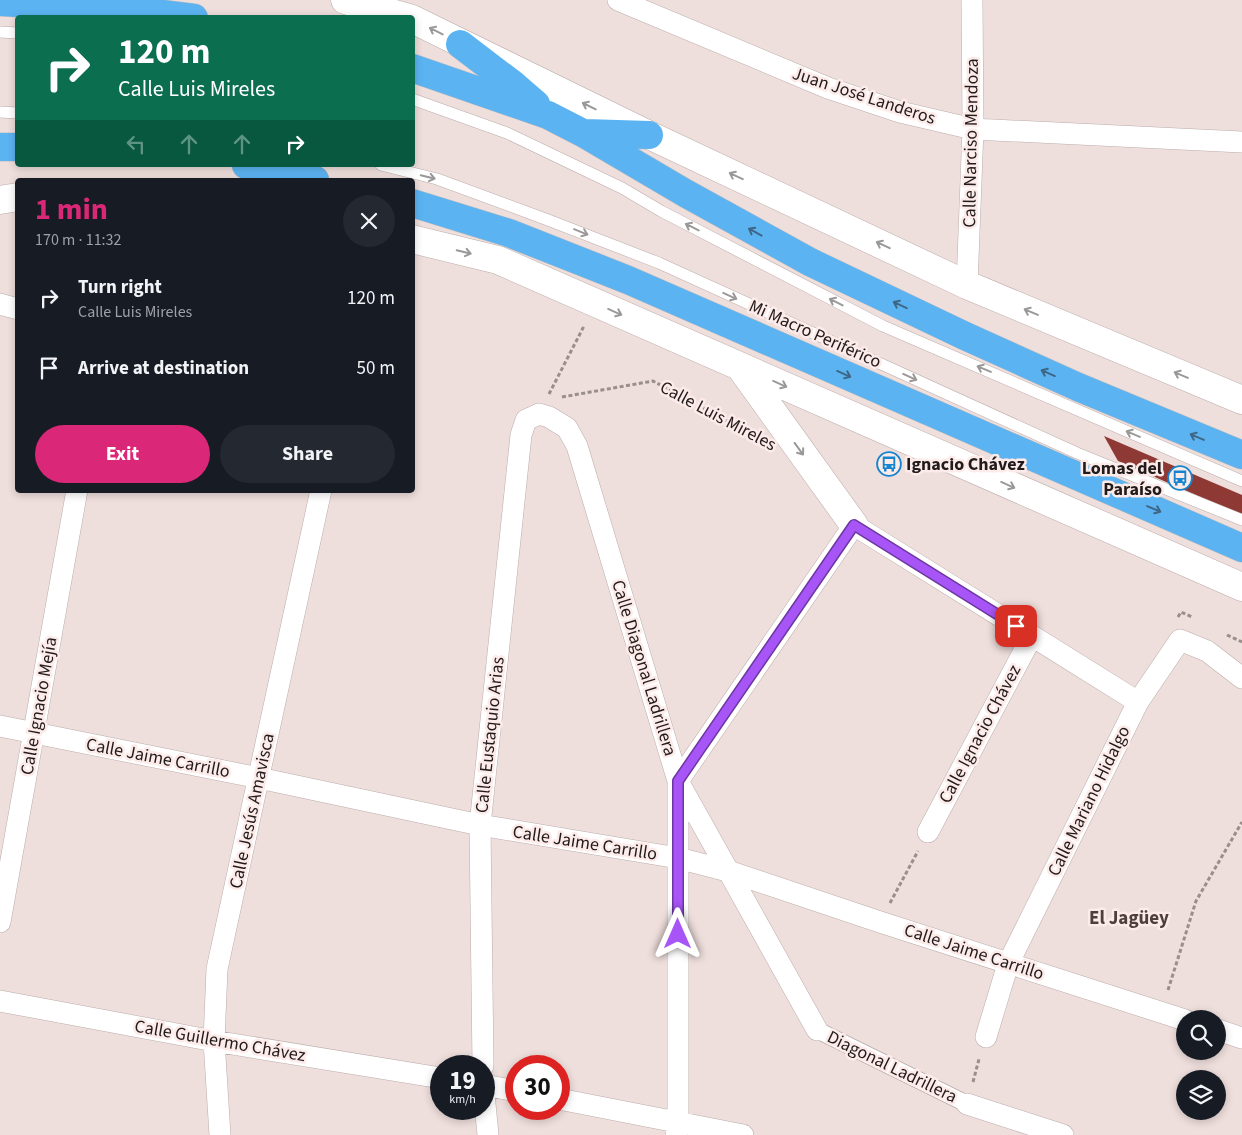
<!DOCTYPE html>
<html lang="en">
<head>
<meta charset="utf-8">
<style>
  :root { --surface:#171b24; --page:#242831; --text:#f1f3f6; --muted:#9ea1a6; --accent:#db2777 }
  body { margin:0; font-family:"Source Sans 3",sans-serif; background:var(--page); color:var(--text); height:100vh; display:flex; flex-direction:column; font-size:19px; white-space:nowrap }
  * { box-sizing:border-box; margin:0 }
  p { font-size:16px; color:var(--muted) }
  .icon { flex:none; width:28px; height:28px; fill:none; stroke:currentColor; stroke-width:2; stroke-linecap:round; stroke-linejoin:round }
  .map { position:relative; flex:1; overflow:hidden }
  .details { position:absolute; left:15px; top:178px; width:400px; height:315px; display:flex; flex-direction:column; background:var(--surface); border-radius:5px; box-shadow:0 2px 8px #0003 }
  .details>* { flex:none }
  .guide { position:absolute; left:15px; top:15px; width:400px; height:152px; border-radius:5px; box-shadow:0 2px 8px #0003; background:#0b6e4f; color:#fff; overflow:hidden }
  .controls { position:absolute; left:1176px; top:1010px; display:grid; gap:10px }
  .controls a { display:grid; place-items:center; width:50px; height:50px; border-radius:50%; background:var(--surface); box-shadow:0 2px 8px #0003; font-size:25px }
  .speed { position:absolute; left:430px; top:1055px; display:flex; gap:10px; font-size:25px; font-weight:700; text-align:center }
  .speed>* { display:grid; place-content:center; width:65px; height:65px; border-radius:50%; background:var(--surface); box-shadow:0 2px 8px #0003; line-height:1 }
  .speed small { font-size:12px; font-weight:400 }
  .speed .limit { border:8px solid #d22; background:#fff; color:#111 }
  .pin { position:absolute; display:grid; place-items:center; width:42px; height:42px; color:#fff; margin:-21px; border-radius:10px; box-shadow:0 2px 8px #0006 }
  .me { position:absolute; width:55px; margin:-28px; rotate:0deg; stroke-linejoin:round; filter:drop-shadow(0 0 4px #0008) }
  .turn { display:flex; align-items:center; gap:18px; height:105px; padding:0 20px; font-size:22px }
  .turn .icon { width:65px; height:65px; stroke-width:2.5 }
  .turn b { display:block; font-size:35px; line-height:42px }
  .lanes { display:flex; align-items:center; height:48px; padding:0 20px; background:#0003; justify-content:center; gap:25px; direction:ltr }
  .lanes .off { opacity:.35 }
  .round { display:grid; place-items:center; flex:none; width:52px; height:52px; border-radius:26px; background:var(--page) }
  .head { display:flex; align-items:center; justify-content:space-between; height:85px; padding:0 20px }
  h1 { font-size:30px; font-weight:700; line-height:38px; color:var(--accent) }
  .button { display:flex; gap:10px; margin-top:auto; padding:10px 20px }
  .button a { flex:1; height:58px; border-radius:30px; background:var(--accent); color:#fff; font-size:20px; font-weight:700; line-height:58px; text-align:center }
  .button a+a { background:var(--page); color:var(--text) }
  ul { padding:0; list-style:none }
  li { display:flex; align-items:center; gap:15px; height:70px; padding:0 20px }
  li div { flex:1 }
  li b { display:block; font-size:19px }
  li em { font-style:normal }
  .map>svg:first-child { display:block }
  .building { fill:#8e3934 }
  .lines { fill:none; stroke-linecap:round; stroke-linejoin:round }
  .service-casing { stroke:#bcadab; stroke-width:12 }
  .pedestrian-casing { stroke:#bcadab; stroke-width:18 }
  .minor-casing { stroke:#bcadab; stroke-width:22 }
  .tertiary-casing { stroke:#bcadab; stroke-width:29 }
  .trunk-casing { stroke:#c1bfbf; stroke-width:29 }
  .path { stroke:#9a8e8d; stroke-width:3; stroke-dasharray:4 2.5; stroke-linecap:butt }
  .service { stroke:#fff; stroke-width:11 }
  .pedestrian { stroke:#fff; stroke-width:16 }
  .minor { stroke:#fff; stroke-width:21 }
  .tertiary { stroke:#fff; stroke-width:28 }
  .trunk { stroke:#5cb3f2; stroke-width:28 }
  .oneway { stroke:#9b9898 }
  .oneway2 { stroke:#3e6786 }
  .route-casing { stroke:#6d37a1; stroke-width:12 }
  .route { stroke:#a855f7; stroke-width:9 }
  .labels { text-anchor:middle; dominant-baseline:central; stroke-width:5; stroke-linejoin:round; paint-order:stroke }
  .street-label { font-size:18px; fill:#211b1b; stroke:#fcebe9 }
  .poi-label { font-size:18px; font-weight:bold; fill:#211b1b; stroke:#fcebe9; text-anchor:start }
  .neighbourhood-label { font-size:19px; font-weight:bold; fill:#4c3f3e; stroke:#fcebe9 }
</style>
</head>
<body>
<div class="map">
<svg width="1242" height="1135" viewBox="0 0 1242 1135">
  <rect width="100%" height="100%" fill="#eededc"/>
  <path class="building" d="M 1104,436 L 1242,495 L 1242,515 L 1118,461 Z"/>
  <g class="lines">
    <g class="service-casing">
      <path id="service" d="M 0,32 L 18,33
        M 412,99 L 507,133 L 622,188 L 661,211 L 883,326 L 1242,481
        M 0,112 L 18,113
        M 381,165 L 437,179 L 548,220 L 659,263 L 1077,453 L 1242,520"/>
    </g>
    <g class="pedestrian-casing">
      <path id="pedestrian" d="M 817,1030 L 967,1104"/>
    </g>
    <g class="minor-casing">
      <path id="minor" d="M 618,0 L 828,88 L 900,112 L 973,129 L 1242,142
        M 967,285 L 973,129 L 972,0
        M 0,304 L 18,309
        M 0,726 L 259,778 L 480,825 L 678,858 L 728,871 L 880,922 L 1185,1020
        M 928,832 L 1032,636
        M 0,922 L 77,490
        M 0,1001 L 214,1041 L 441,1078
        M 1218,1030 L 1242,1038
        M 986,1037 L 1008,964 L 1138,702 L 1180,640 L 1207,651 L 1242,678
        M 483,1066 L 480,825 L 521,435 L 526,420 L 539,414 L 549,417 L 567,428 L 577,446 L 678,781 L 817,1030
        M 484,1085 L 516,1091
        M 484,1094 L 488,1135
        M 559,1099 L 743,1135
        M 967,1104 L 1063,1135
        M 220,1135 L 214,1041 L 217,969 L 321,490
        M 676,1135 L 678,1121 L 678,781 L 854,525 L 1138,702"/>
    </g>
    <g class="tertiary-casing">
      <path id="tertiary" d="M 345,0 L 409,18
        M 412,19 L 649,135 L 967,285 L 1242,400
        M 0,200 L 18,197
        M 412,239 L 498,260 L 1242,587
        M 741,368 L 854,525"/>
    </g>
    <g class="trunk-casing">
      <path id="trunk" d="M 0,2 L 124,9 L 194,18
        M 460,44 L 514,85 L 536,104
        M 412,68 L 548,115 L 583,133 L 685,193 L 810,262 L 965,336 L 1078,387 L 1242,455
        M 585,133 L 649,135
        M 0,147 L 18,147
        M 246,165 L 315,180
        M 412,203 L 509,233 L 628,280 L 1242,548"/>
    </g>
    <path class="path" d="M 549,394 L 584,326
      M 562,397 L 653,381 L 755,436
      M 1178,617 L 1181,612 L 1192,617
      M 1227,635 L 1242,642
      M 890,903 L 918,851
      M 1168,990 L 1196,901 L 1242,822
      M 973,1082 L 979,1059"/>
    <use href="#service" class="service"/>
    <use href="#pedestrian" class="pedestrian"/>
    <use href="#minor" class="minor"/>
    <use href="#tertiary" class="tertiary"/>
    <use href="#trunk" class="trunk"/>
  </g>
  <defs><path id="oneway-shaft" d="M-6 0H5M1.5-3L5.5 0L1.5 3" fill="none" stroke-width="1.6" stroke-linecap="round" stroke-linejoin="round" transform="scale(1.25)"/></defs>
  <g class="oneway">
    <use href="#oneway-shaft" transform="translate(436 31) rotate(-153)"/>
    <use href="#oneway-shaft" transform="translate(589 106) rotate(-154)"/>
    <use href="#oneway-shaft" transform="translate(736 176) rotate(-155)"/>
    <use href="#oneway-shaft" transform="translate(428 177) rotate(14)"/>
    <use href="#oneway-shaft" transform="translate(692 227) rotate(-153)"/>
    <use href="#oneway-shaft" transform="translate(581 232) rotate(22)"/>
    <use href="#oneway-shaft" transform="translate(883 245) rotate(-155)"/>
    <use href="#oneway-shaft" transform="translate(464 252) rotate(14)"/>
    <use href="#oneway-shaft" transform="translate(730 296) rotate(24)"/>
    <use href="#oneway-shaft" transform="translate(836 302) rotate(-153)"/>
    <use href="#oneway-shaft" transform="translate(615 312) rotate(24)"/>
    <use href="#oneway-shaft" transform="translate(1031 312) rotate(-157)"/>
    <use href="#oneway-shaft" transform="translate(984 369) rotate(-157)"/>
    <use href="#oneway-shaft" transform="translate(1181 375) rotate(-157)"/>
    <use href="#oneway-shaft" transform="translate(910 377) rotate(24)"/>
    <use href="#oneway-shaft" transform="translate(780 384) rotate(24)"/>
    <use href="#oneway-shaft" transform="translate(1133 434) rotate(-157)"/>
    <use href="#oneway-shaft" transform="translate(799 449) rotate(54)"/>
    <use href="#oneway-shaft" transform="translate(1008 485) rotate(24)"/>
  </g>
  <g class="oneway2">
    <use href="#oneway-shaft" transform="translate(755 232) rotate(-151)"/>
    <use href="#oneway-shaft" transform="translate(900 305) rotate(-155)"/>
    <use href="#oneway-shaft" transform="translate(1048 373) rotate(-156)"/>
    <use href="#oneway-shaft" transform="translate(844 374) rotate(24)"/>
    <use href="#oneway-shaft" transform="translate(1197 437) rotate(-157)"/>
    <use href="#oneway-shaft" transform="translate(1154 509) rotate(23)"/>
  </g>
  <g class="lines">
    <g class="route-casing">
      <path id="route" d="M 678,934 L 678,781 L 854,525 L 1016,626"/>
    </g>
    <use href="#route" class="route"/>
  </g>
  <defs>
    <g id="bus-ring" transform="scale(1.25)"><circle r="9.5" fill="#fcebe9" stroke="#1485ce" stroke-width="1.5"/><path d="M-5-6H5V4H4V6H2V4H-2V6H-4V4H-5ZM-3.5-4V0h7V-4ZM-3.5 1.2v1.5H-2V1.2ZM2 1.2v1.5H3.5V1.2Z" fill="#1485ce"/></g>
  </defs>
  <g fill-rule="evenodd">
    <use href="#bus-ring" x="889" y="464"/>
    <use href="#bus-ring" x="1180" y="478"/>
  </g>
  <g class="labels">
    <g class="street-label">
      <text transform="translate(864 96) rotate(18)">Juan José Landeros</text>
      <text transform="translate(971 143) rotate(-89)">Calle Narciso Mendoza</text>
      <text transform="translate(815 334) rotate(24)">Mi Macro Periférico</text>
      <text transform="translate(718 416) rotate(28)">Calle Luis Mireles</text>
      <text transform="translate(644 668) rotate(73)">Calle Diagonal Ladrillera</text>
      <text transform="translate(39 706) rotate(-80)">Calle Ignacio Mejía</text>
      <text transform="translate(980 734) rotate(-62)">Calle Ignacio Chávez</text>
      <text transform="translate(490 735) rotate(-84)">Calle Eustaquio Arias</text>
      <text transform="translate(158 758) rotate(11)">Calle Jaime Carrillo</text>
      <text transform="translate(1089 801) rotate(-64)">Calle Mariano Hidalgo</text>
      <text transform="translate(252 811) rotate(-78)">Calle Jesús Amavisca</text>
      <text transform="translate(585 843) rotate(9)">Calle Jaime Carrillo</text>
      <text transform="translate(974 952) rotate(18)">Calle Jaime Carrillo</text>
      <text transform="translate(220 1041) rotate(10)">Calle Guillermo Chávez</text>
      <text transform="translate(892 1067) rotate(26)">Diagonal Ladrillera</text>
    </g>
    <g class="poi-label">
      <text x="906" y="464">Ignacio Chávez</text>
      <text x="1162" y="468" text-anchor="end">Lomas del<tspan x="1162" dy="21">Paraíso</tspan></text>
    </g>
    <g class="neighbourhood-label">
      <text x="1129" y="918">El Jagüey</text>
    </g>
  </g>
</svg>
<div class="controls">
<a><svg class="icon" aria-label="search" viewBox="0 0 24 24"><circle cx="10" cy="10" r="6"/><path d="M15 15l6 6"/></svg></a>
<a><svg class="icon" aria-label="layers" viewBox="0 0 24 24"><path d="M12 4l9 5-9 5-9-5zM3 14l9 5 9-5"/></svg></a>
</div>
<div class="speed"><div>19<small>km/h</small></div><div class="limit">30</div></div>
<div class="pin" style="left:1016px;top:626px;background:#d93025"><svg class="icon" aria-label="arrive" viewBox="0 0 24 24"><path d="M6 21V4h12l-3 4 3 4H6"/></svg></div>
<svg class="me" style="left:678px;top:934px" viewBox="-20 -20 40 40"><path d="M0-17L14 15 0 8-14 15z" fill="#a855f7" stroke="#fff" stroke-width="4"/></svg>
<div class="guide">
<div class="turn"><svg class="icon" aria-label="right" viewBox="0 0 24 24"><path d="M7 20v-9h11M14 6l5 5-5 5"/></svg><div><b>120 m</b>Calle Luis Mireles</div></div>
<div class="lanes"><svg class="icon off" aria-label="left" viewBox="0 0 24 24"><path d="M17 20v-9H6M10 6l-5 5 5 5"/></svg><svg class="icon off" aria-label="ahead" viewBox="0 0 24 24"><path d="M12 20V5M6 11l6-6 6 6"/></svg><svg class="icon off" aria-label="ahead" viewBox="0 0 24 24"><path d="M12 20V5M6 11l6-6 6 6"/></svg><svg class="icon" aria-label="right" viewBox="0 0 24 24"><path d="M7 20v-9h11M14 6l5 5-5 5"/></svg></div>
</div>
<section class="details">
<div class="head"><div><h1>1 min</h1><p>170 m · 11:32</p></div><a class="round"><svg class="icon" aria-label="close" viewBox="0 0 24 24"><path d="M6 6l12 12M18 6L6 18"/></svg></a></div>
<ul>
<li><svg class="icon" aria-label="right" viewBox="0 0 24 24"><path d="M7 20v-9h11M14 6l5 5-5 5"/></svg><div><b>Turn right</b><p>Calle Luis Mireles</p></div><em>120 m</em></li>
<li><svg class="icon" aria-label="arrive" viewBox="0 0 24 24"><path d="M6 21V4h12l-3 4 3 4H6"/></svg><div><b>Arrive at destination</b></div><em>50 m</em></li>
</ul>
<div class="button"><a>Exit</a><a>Share</a></div>
</section>
</div>
</body>
</html>
